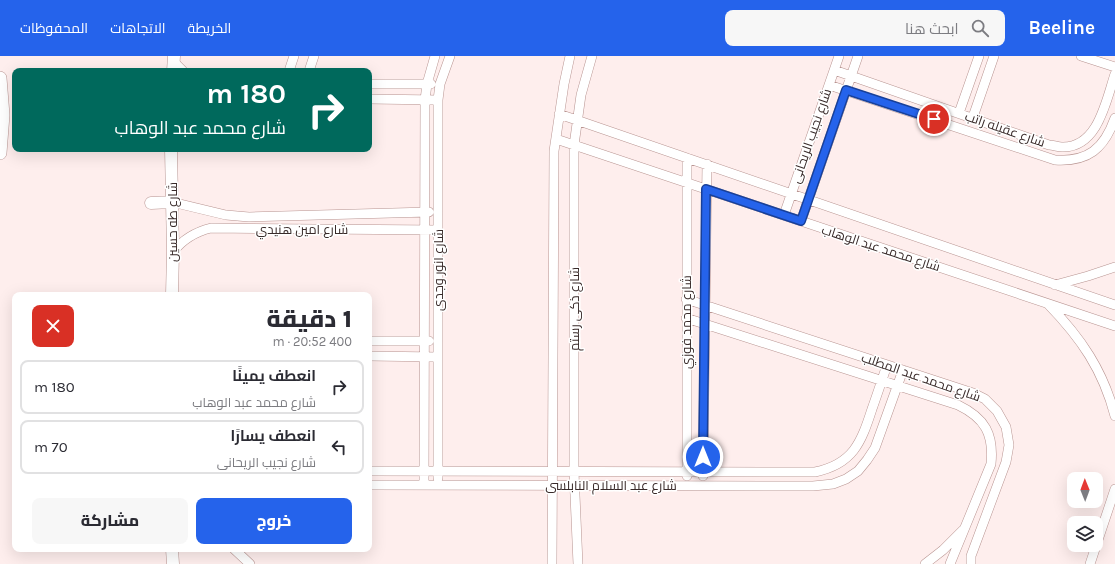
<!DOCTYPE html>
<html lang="ar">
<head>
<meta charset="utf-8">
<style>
  :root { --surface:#fff; --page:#f7f7f7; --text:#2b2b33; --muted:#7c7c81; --line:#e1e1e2; --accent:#2563eb }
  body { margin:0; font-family:Karla,Cairo,sans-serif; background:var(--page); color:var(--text); direction:rtl; height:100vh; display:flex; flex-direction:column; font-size:15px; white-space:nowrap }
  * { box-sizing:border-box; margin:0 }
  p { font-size:13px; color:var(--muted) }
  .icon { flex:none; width:22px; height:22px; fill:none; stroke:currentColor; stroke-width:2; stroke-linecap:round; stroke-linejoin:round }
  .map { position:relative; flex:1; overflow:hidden; direction:ltr }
  .panel { position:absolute; left:12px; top:236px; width:360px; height:260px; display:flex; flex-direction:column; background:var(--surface); border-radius:8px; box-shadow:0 4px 16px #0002; direction:rtl }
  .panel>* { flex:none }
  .guide { position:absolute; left:12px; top:12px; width:360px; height:84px; border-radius:8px; box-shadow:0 4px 16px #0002; direction:rtl; background:#00695c; color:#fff; overflow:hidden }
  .needle { width:26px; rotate:359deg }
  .buttons { position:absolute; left:1067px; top:416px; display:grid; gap:8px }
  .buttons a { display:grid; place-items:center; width:36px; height:36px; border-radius:8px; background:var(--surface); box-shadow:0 4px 16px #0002; font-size:20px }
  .pin { position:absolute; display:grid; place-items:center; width:34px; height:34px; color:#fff; margin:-17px; border:2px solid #fff; border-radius:50%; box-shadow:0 1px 4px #0007 }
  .me { position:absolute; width:44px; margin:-22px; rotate:0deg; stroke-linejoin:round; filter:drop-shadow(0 0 3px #0008) }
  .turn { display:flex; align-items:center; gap:14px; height:84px; padding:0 20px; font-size:18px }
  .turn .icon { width:52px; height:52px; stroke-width:2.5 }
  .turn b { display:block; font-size:28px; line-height:34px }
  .round { display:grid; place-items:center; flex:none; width:42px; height:42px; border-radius:8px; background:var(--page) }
  .head { display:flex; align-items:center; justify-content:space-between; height:68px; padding:0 20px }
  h1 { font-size:24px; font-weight:800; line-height:30px }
  .button { display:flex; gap:8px; margin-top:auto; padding:8px 20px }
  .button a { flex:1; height:46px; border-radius:8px; background:var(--accent); color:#fff; font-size:16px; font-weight:800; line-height:46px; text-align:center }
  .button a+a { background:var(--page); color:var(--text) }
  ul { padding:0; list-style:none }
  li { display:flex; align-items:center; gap:12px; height:54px; margin:0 8px 6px; padding:0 12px; border:2px solid var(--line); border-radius:8px }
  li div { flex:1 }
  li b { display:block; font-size:15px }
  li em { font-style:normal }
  header { display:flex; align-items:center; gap:24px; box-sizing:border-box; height:56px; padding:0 20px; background:var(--accent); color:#fff }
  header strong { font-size:19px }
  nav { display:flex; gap:22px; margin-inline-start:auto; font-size:14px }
  .search { width:280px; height:36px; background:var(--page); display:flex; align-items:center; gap:10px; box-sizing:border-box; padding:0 14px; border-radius:8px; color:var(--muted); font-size:15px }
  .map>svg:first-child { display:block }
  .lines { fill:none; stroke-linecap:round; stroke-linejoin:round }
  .minor-casing { stroke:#b89491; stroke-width:10 }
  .tertiary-casing { stroke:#b89491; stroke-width:13 }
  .secondary-casing { stroke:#b89491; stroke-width:14 }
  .minor { stroke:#fff; stroke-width:9 }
  .tertiary { stroke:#fff; stroke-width:12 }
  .secondary { stroke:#fff; stroke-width:13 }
  .route-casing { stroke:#184099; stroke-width:10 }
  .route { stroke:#2563eb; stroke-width:7 }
  .labels { text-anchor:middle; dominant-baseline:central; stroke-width:3; stroke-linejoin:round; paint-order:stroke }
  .street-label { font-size:13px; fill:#382a29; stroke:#fff }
</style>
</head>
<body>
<header>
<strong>Beeline</strong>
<div class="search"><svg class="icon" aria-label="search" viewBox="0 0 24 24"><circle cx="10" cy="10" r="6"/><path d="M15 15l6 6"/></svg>ابحث هنا</div>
<nav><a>الخريطة</a><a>الاتجاهات</a><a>المحفوظات</a></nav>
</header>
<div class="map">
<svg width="1115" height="508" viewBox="0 0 1115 508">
  <rect width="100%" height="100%" fill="#feeeed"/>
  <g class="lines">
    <g class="minor-casing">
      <path id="minor" d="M 1081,0 L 1115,11
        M 173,5 L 183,15
        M 834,14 L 1049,89 C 1053,89 1058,91 1062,91 C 1098,92 1106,45 1115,18
        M 289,15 L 294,0
        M 309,15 L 314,0
        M 369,28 L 431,28
        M 829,29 L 1055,104 C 1088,106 1104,93 1115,62
        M 369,43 L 438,44
        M 959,57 L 979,0
        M 559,58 L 1115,249
        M 973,61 L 994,0
        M 556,83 L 1115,270
        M 172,146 L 226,159 L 249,161 L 429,156
        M 784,159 L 839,0
        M 801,165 L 858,0
        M 173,196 C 183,183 195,176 211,172 L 438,174
        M 1055,229 L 1088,220 L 1115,211
        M 686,243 L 973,337 L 985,343 L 997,355 L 1006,371 L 1009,389 L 1006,406 L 971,500 L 971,508
        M 1048,248 C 1081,282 1103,314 1115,360
        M 686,262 L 958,349 C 985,362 994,378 991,408 L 950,508
        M 369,285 L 429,285
        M 369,300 L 438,301
        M 369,415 L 815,416 C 853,408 861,387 872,353 C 877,339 882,324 887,309
        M 687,420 L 687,102
        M 703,420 L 707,108
        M 438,422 L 438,44 L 440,28 L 450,0
        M 369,429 L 813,430 L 833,428 L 846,423 L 858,415 L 867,404 L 875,392 L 903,314
        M 424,429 L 425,44 L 427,28 L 435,0
        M 234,493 L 250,508
        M 552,508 L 554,95 L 564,28 L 570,0
        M 578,508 L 574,416 L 574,89 L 581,39 L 592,0
        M 925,508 L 943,494 L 963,474
        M 1090,508 L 1115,433"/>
    </g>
    <g class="tertiary-casing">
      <path id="tertiary" d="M 173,15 L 174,0
        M 171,93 L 173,196 L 172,239
        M 151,147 L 172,146
        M 172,493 L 173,508"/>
    </g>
    <g class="secondary-casing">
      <path id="secondary" d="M 0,22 L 3,59 L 0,97"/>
    </g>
    <use href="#minor" class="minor"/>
    <use href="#tertiary" class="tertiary"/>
    <use href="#secondary" class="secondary"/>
  </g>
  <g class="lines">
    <g class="route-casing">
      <path id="route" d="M 703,401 L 706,133 L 801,165 L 846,34 L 934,63"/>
    </g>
    <use href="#route" class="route"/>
  </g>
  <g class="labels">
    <g class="street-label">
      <text transform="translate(1005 73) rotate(19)">شارع عقيله راتب</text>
      <text transform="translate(811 80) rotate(-71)">شارع نجيب الريحانى</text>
      <text transform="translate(172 166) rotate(-90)">شارع طه حسين</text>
      <text x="302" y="173">شارع امين هنيدي</text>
      <text transform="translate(881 192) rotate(18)">شارع محمد عبد الوهاب</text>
      <text transform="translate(438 214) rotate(-90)">شارع انور وجدى</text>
      <text transform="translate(574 253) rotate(-90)">شارع ذكى رستم</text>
      <text transform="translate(686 266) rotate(-90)">شارع محمد فوزي</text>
      <text transform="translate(921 321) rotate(19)">شارع محمد عبد المطلب</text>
      <text x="611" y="429">شارع عبد السلام النابلسى</text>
    </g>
  </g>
</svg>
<div class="buttons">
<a><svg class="needle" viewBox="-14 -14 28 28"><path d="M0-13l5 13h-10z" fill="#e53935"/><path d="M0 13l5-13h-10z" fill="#7c7c81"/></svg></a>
<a><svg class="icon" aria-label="layers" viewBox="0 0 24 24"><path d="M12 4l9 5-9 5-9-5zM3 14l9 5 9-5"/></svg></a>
</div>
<div class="pin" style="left:934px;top:63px;background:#d93025"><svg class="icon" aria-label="arrive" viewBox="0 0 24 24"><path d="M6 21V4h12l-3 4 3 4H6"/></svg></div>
<svg class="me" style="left:703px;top:401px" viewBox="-20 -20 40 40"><circle r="17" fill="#2563eb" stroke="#fff" stroke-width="3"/><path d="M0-11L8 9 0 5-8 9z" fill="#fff"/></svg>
<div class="guide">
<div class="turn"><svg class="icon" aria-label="right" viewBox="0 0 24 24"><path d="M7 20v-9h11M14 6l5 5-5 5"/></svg><div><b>180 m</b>شارع محمد عبد الوهاب</div></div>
</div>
<section class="panel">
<div class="head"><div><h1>1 دقيقة</h1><p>400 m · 20:52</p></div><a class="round" style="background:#d93025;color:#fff"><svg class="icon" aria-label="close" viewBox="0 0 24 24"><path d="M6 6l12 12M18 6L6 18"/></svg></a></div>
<ul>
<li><svg class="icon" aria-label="right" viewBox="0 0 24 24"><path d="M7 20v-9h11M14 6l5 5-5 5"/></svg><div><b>انعطف يمينًا</b><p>شارع محمد عبد الوهاب</p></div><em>180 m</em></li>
<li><svg class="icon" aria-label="left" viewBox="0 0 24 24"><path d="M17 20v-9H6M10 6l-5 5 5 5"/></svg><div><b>انعطف يسارًا</b><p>شارع نجيب الريحانى</p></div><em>70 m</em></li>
</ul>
<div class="button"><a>خروج</a><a>مشاركة</a></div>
</section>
</div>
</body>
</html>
